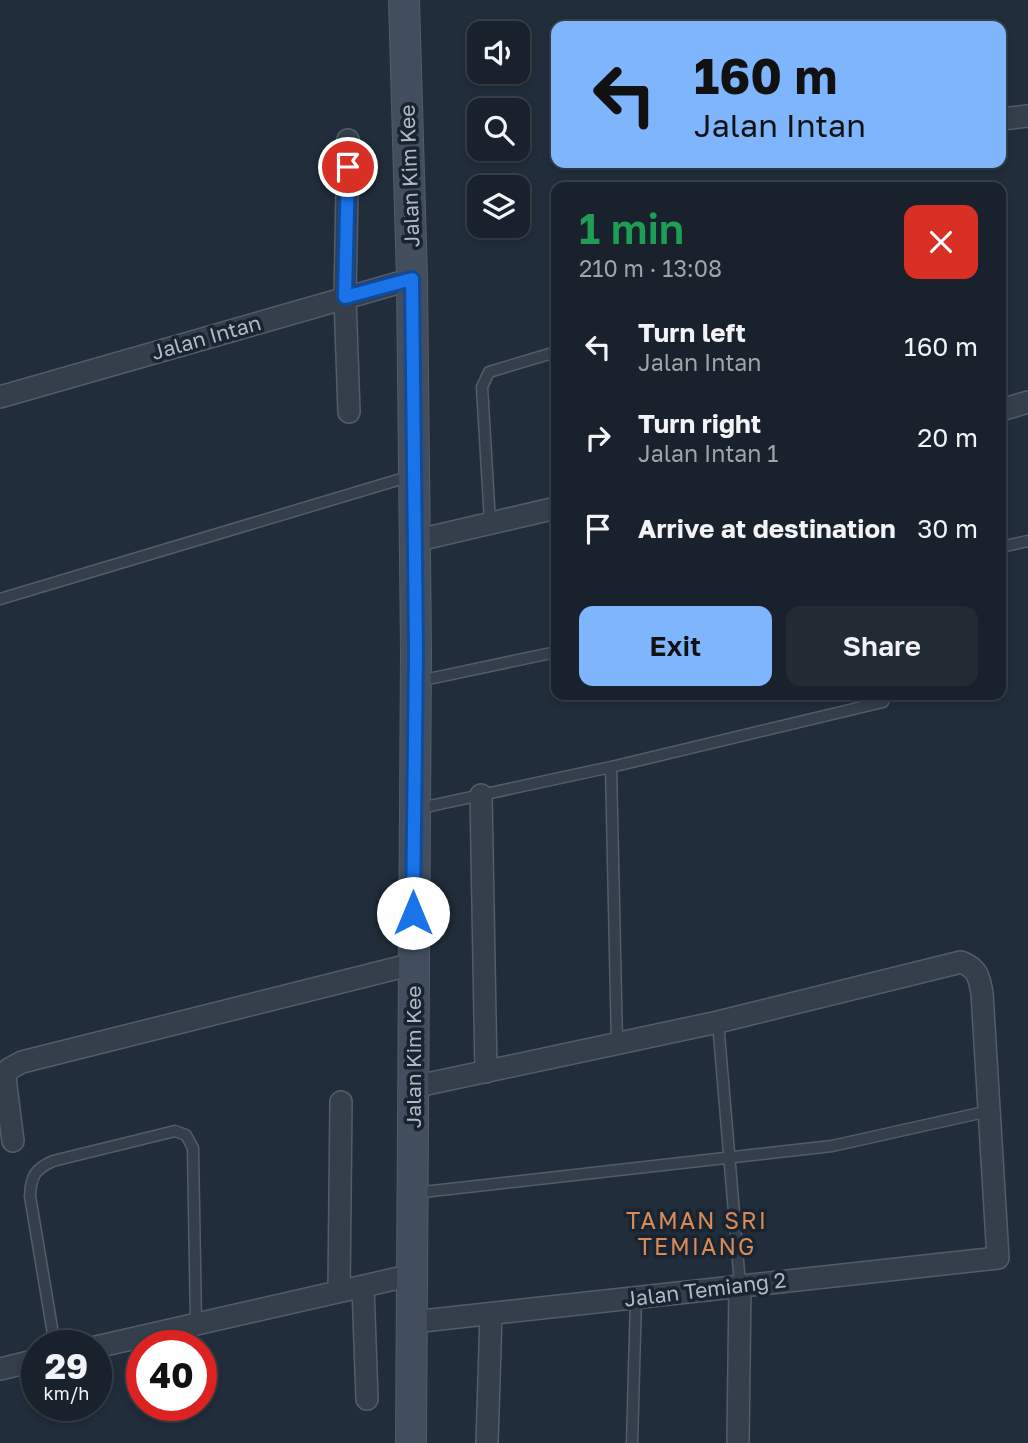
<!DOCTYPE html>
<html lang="en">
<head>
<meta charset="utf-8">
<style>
  :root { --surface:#19222c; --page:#222a34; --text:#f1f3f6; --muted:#9fa4a9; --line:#373f48; --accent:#7fb5fc }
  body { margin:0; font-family:"Golos Text",sans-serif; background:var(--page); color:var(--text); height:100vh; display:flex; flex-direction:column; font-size:26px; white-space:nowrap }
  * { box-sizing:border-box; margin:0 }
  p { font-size:23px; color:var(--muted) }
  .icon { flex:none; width:38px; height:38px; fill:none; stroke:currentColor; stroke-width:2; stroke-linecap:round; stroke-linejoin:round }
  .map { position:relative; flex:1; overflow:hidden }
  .panel { position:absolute; left:551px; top:182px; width:455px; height:518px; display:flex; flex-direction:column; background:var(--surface); border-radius:14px; box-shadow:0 4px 10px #0003,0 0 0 2px var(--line) }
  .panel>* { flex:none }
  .top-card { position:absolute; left:551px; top:21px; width:455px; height:147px; border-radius:14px; box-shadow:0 4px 10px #0003,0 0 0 2px var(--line); background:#7fb5fc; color:#111; overflow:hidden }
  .buttons { position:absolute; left:467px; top:21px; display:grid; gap:14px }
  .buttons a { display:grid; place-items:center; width:63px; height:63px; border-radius:14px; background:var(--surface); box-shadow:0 4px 10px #0003,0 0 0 2px var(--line); font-size:35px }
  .speed { position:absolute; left:21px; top:1330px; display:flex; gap:14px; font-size:35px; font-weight:700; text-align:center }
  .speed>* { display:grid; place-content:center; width:91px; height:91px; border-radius:50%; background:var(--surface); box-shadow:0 4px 10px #0003,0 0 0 2px var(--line); line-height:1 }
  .speed small { font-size:18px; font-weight:400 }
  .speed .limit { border:10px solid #d22; background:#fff; color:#111 }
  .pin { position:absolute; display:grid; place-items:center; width:60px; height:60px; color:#fff; margin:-30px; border:4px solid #fff; border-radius:50%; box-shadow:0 2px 7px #0007 }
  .me { position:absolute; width:77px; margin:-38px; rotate:0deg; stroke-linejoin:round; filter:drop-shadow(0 0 5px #0008) }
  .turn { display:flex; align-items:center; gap:24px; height:147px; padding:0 28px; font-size:32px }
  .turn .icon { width:91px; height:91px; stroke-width:2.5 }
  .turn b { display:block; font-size:49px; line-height:60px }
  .round { display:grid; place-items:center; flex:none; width:74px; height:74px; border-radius:14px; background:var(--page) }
  .overview { display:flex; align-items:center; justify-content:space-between; height:119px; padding:0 28px }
  h1 { font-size:42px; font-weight:600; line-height:52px; color:#1e9e55 }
  .primary-button { display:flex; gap:14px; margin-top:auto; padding:14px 28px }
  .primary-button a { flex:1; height:80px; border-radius:14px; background:var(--accent); color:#111; font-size:28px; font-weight:600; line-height:80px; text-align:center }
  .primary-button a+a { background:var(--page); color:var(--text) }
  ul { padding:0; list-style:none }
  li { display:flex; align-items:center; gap:21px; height:91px; padding:0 28px }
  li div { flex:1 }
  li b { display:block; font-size:26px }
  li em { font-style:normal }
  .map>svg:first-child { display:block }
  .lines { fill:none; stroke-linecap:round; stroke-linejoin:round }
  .lane-casing { stroke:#525d69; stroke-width:13 }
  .street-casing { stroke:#525d69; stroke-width:24 }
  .secondary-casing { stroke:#525d69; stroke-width:32 }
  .lane { stroke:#343f4b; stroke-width:10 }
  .street { stroke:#343f4b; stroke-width:21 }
  .secondary { stroke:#424e5e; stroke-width:30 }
  .route-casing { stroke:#114b97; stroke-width:18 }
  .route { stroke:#1a73e8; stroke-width:12 }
  .labels { text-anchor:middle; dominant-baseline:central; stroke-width:7; stroke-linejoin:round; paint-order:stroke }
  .street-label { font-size:21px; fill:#afbac7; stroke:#1a2430 }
  .neighbourhood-label { font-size:23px; letter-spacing:2px; fill:#d88b59; stroke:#1a2430 }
</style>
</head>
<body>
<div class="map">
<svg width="1028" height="1443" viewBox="0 0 1028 1443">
  <rect width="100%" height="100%" fill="#212d3b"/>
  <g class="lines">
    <g class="lane-casing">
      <path id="lane" d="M 490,522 L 482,387 L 489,372 L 556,352
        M 1001,547 L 1028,541
        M 0,599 L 411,476
        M 419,681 L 556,652
        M 611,767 L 617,1044
        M 416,809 L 611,767 L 883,702
        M 718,1022 L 740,1284
        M 414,1193 L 832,1146 L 989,1111
        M 55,1346 L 30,1196 C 31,1176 35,1169 53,1161 L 175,1131 L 186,1135 L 193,1148 L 196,1324
        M 632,1443 L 636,1297"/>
    </g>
    <g class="street-casing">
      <path id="street" d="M 1001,119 L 1028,116
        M 348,140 L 345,297 L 349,412
        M 0,397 L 412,279
        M 1001,410 L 1028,402
        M 414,541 L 556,508
        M 481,795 L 486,1072
        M 13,1141 L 5,1078 L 9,1069 L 22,1062 L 413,964
        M 363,1286 L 367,1399
        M 339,1291 L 341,1102
        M 413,1322 L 998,1258 L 982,993 C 979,976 977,968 961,962 L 718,1022 L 413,1087
        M 96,1347 L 412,1275
        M 0,1369 L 37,1360
        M 487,1443 L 491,1315
        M 738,1443 L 740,1284"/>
    </g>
    <g class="secondary-casing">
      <path id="secondary" d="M 404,0 L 412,279 L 416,651 L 411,1443"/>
    </g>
    <use href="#lane" class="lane"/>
    <use href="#street" class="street"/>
    <use href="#secondary" class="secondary"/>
  </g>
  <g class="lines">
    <g class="route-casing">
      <path id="route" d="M 348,167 L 345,297 L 412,279 L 416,651 L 413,913"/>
    </g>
    <use href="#route" class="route"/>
  </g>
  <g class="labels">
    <g class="street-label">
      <text transform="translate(409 176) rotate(-92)">Jalan Kim Kee</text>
      <text transform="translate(206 337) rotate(-16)">Jalan Intan</text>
      <text transform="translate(413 1057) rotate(-90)">Jalan Kim Kee</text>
      <text transform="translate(705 1289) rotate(-7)">Jalan Temiang 2</text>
    </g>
    <g class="neighbourhood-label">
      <text x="697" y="1220">TAMAN SRI<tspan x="697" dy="26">TEMIANG</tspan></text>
    </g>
  </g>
</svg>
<div class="buttons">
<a><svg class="icon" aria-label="sound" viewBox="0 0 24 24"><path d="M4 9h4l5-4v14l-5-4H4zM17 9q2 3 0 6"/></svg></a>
<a><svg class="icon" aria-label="search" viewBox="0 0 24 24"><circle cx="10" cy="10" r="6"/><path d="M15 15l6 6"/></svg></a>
<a><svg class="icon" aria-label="layers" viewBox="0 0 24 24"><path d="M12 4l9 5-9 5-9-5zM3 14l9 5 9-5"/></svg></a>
</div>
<div class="speed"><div>29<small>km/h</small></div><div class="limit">40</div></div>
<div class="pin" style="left:348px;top:167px;background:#d93025"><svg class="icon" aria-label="arrive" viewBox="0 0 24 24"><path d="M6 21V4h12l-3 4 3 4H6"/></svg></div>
<svg class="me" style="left:413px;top:913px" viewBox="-20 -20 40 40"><circle r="19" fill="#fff"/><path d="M0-13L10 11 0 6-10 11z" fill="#1a73e8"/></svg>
<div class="top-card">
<div class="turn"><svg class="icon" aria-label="left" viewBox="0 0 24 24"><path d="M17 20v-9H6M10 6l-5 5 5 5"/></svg><div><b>160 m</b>Jalan Intan</div></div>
</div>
<section class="panel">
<div class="overview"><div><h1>1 min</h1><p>210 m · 13:08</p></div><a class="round" style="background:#d93025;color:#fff"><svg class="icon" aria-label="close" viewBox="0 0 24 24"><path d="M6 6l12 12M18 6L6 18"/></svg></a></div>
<ul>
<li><svg class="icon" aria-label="left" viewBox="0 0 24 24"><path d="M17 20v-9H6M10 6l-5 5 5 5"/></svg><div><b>Turn left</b><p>Jalan Intan</p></div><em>160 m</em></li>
<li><svg class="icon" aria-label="right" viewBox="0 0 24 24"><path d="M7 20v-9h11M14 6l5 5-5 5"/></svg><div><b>Turn right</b><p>Jalan Intan 1</p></div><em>20 m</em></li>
<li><svg class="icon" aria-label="arrive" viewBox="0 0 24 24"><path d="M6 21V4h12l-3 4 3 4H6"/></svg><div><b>Arrive at destination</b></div><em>30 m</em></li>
</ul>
<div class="primary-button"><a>Exit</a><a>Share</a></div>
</section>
</div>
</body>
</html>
